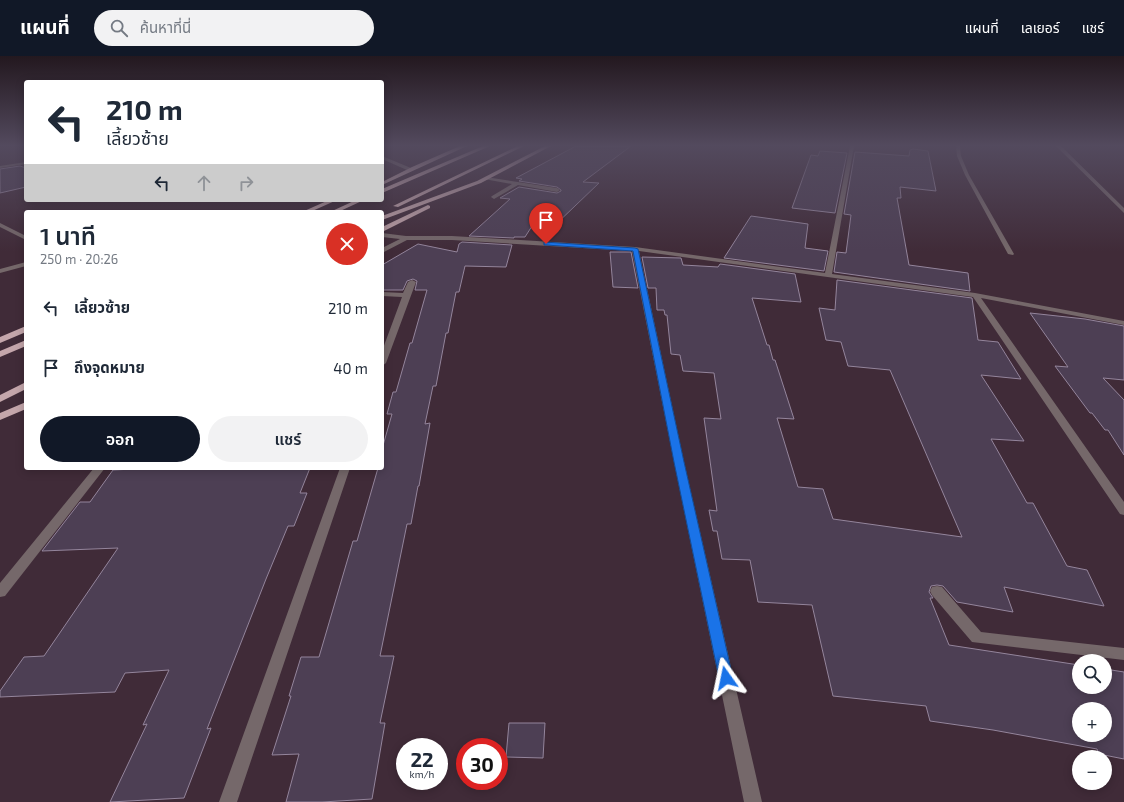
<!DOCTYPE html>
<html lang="th">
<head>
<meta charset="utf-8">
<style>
  :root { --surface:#fff; --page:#f2f2f3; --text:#1f2937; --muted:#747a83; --accent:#111827 }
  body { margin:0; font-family:"Exo 2","Noto Sans Thai",sans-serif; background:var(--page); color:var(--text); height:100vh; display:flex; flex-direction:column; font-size:15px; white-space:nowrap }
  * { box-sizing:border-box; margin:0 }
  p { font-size:13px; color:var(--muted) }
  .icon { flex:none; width:22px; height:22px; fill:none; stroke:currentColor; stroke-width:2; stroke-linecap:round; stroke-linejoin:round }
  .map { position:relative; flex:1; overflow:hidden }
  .drawer { position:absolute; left:24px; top:154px; width:360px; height:260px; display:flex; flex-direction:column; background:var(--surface); border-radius:4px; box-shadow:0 2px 10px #0003 }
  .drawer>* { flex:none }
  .banner { position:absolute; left:24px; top:24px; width:360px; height:122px; border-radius:4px; box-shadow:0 2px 10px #0003; background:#fff; color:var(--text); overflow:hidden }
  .controls { position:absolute; left:1072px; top:598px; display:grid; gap:8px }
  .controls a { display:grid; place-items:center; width:40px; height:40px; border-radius:50%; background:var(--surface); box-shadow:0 2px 10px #0003; font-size:20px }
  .speed { position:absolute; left:396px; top:682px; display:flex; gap:8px; font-size:20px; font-weight:700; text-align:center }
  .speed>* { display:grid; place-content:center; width:52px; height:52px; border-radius:50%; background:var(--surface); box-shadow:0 2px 10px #0003; line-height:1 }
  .speed small { font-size:10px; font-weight:400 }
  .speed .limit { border:6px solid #d22; background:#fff; color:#111 }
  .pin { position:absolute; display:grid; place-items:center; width:34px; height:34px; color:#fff; margin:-41px -17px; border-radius:50% 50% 50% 0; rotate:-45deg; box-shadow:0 0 4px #0007 }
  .pin .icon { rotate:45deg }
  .me { position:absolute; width:44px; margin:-22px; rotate:348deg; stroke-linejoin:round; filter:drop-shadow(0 0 3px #0008) }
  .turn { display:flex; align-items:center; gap:14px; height:84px; padding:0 16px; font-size:18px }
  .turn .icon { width:52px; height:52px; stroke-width:2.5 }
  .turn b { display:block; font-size:28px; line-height:34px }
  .lanes { display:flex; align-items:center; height:38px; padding:0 16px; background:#0003; justify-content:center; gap:20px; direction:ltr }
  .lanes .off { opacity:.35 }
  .round { display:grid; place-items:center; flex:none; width:42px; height:42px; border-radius:21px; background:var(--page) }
  .head { display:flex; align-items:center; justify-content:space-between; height:68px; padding:0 16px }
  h1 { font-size:24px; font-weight:600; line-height:30px }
  .primary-button { display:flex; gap:8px; margin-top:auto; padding:8px 16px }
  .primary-button a { flex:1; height:46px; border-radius:24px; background:var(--accent); color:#fff; font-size:16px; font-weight:600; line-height:46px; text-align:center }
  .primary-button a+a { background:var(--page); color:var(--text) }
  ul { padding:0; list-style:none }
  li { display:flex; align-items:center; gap:12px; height:60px; padding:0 16px }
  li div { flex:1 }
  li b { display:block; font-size:15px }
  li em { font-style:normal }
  header { display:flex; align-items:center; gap:24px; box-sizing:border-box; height:56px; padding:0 20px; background:var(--accent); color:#fff }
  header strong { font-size:19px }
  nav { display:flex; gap:22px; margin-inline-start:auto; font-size:14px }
  .search { width:280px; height:36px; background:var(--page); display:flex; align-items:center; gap:10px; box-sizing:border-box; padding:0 14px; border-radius:22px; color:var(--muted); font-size:15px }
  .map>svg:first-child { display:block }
  .building { fill:#4d3f54; stroke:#94859c; fill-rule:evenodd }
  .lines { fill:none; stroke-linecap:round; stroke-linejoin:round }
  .service { fill:#75686a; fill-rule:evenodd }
  .minor { fill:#75686a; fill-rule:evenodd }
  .tertiary { fill:#75686a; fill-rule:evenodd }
  .trunk { fill:#c4a6ab; fill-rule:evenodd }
  .route { fill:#1a73e8; stroke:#114b97 }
</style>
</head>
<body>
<header>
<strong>แผนที่</strong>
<div class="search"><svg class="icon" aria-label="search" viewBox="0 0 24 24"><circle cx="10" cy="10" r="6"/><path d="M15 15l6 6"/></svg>ค้นหาที่นี่</div>
<nav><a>แผนที่</a><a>เลเยอร์</a><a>แชร์</a></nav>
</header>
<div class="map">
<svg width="1124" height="746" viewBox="0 0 1124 746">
  <rect width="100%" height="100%" fill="#402b38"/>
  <path class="building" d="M 576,90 L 631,90 L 583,126 L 599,127 L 552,172 L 532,170 L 525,181 L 514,181 L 514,182 L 469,180 L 510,143 L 500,142 L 519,131 L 557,137 L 561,135 L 561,134 L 557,131 L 519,125 L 522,123 L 516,122 Z
    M 913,93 L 928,95 L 936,135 L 900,131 L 901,142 L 897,142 L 909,209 L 968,217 L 970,235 L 834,216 L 837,196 L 846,197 L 851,159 L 844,158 L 855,96 L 909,100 L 910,94 Z
    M 820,95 L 847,97 L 835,157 L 792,152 L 811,99 L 818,100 Z
    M 20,110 L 26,112 L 26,131 L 0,137 L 0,113 Z
    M 751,160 L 808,168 L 805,192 L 828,195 L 824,215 L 724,202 Z
    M 462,186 L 512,189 L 506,211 L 465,210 L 459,236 L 456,236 L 448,277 L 446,277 L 436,330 L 433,330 L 425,368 L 430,367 L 419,430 L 418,430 L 411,468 L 407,468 L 380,600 L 394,600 L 380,667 L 385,667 L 372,743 L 322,746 L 286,746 L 299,698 L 272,699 L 291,640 L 289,640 L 301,601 L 319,601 L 353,485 L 357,485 L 378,412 L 382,412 L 382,393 L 392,358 L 387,358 L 393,336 L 396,336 L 410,287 L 412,287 L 427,234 L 415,234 L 417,225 L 413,223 L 407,225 L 403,234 L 382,234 L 382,209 L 418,188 L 457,196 L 459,188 Z
    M 610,196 L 631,196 L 638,232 L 613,231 Z
    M 642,201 L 681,202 L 683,209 L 718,211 L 720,208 L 795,218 L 801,246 L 752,242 L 767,289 L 769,289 L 773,304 L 775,304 L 794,363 L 777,362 L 798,431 L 823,433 L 833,463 L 962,481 L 890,314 L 848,310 L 841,286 L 826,284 L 819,252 L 835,254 L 837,224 L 972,242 L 978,284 L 998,286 L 1021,323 L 981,319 L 1024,385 L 991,383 L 1027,447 L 1033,447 L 1067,510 L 1087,514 L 1104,550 L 1004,531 L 1013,556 L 957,546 L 943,530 L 937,529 L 931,530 L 929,536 L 933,542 L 930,542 L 949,589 L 1079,609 L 1079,631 L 1105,631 L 1105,613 L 1124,616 L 1124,703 L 1099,698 L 1097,693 L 993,674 L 930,665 L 926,650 L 833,640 L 812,549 L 758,546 L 750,504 L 722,503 L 717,475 L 713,475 L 709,454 L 717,455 L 704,362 L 721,363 L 714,317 L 683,315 L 680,299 L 671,298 L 667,259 L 665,259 L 664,254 L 657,254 L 656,232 L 648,232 ZM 1079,653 L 1105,653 L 1105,679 L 1079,679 Z
    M 1030,257 L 1085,263 L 1124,270 L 1124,324 L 1103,322 L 1124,344 L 1124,399 L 1108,374 L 1105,374 L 1092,357 L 1090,357 L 1055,310 L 1068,311 Z
    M 154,412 L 310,412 L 300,437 L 307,437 L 294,470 L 288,470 L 266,523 L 207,673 L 211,672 L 184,742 L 110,746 L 147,668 L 143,669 L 169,614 L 125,617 L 115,636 L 0,641 L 0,635 L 24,601 L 44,600 L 118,492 L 42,495 L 80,446 L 90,446 L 113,414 Z
    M 509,667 L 545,667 L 543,702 L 506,701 Z"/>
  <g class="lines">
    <path class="service" d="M 956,90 L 960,90 L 961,100 L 969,119 L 1014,198 L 1013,199 L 1008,198 L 965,119 L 957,100 Z"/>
    <path class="minor" d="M 850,90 L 854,90 L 832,218 L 975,237 L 1124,265 L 1124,269 L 981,242 L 1124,446 L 1124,459 L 1120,458 L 973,241 L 639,195 L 684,406 L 762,746 L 744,746 L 674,406 L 632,195 L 452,184 L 407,184 L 382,197 L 382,192 L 400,183 L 382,181 L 382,177 L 406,180 L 452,180 L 635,191 L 825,217 Z
      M 1056,90 L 1061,90 L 1124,152 L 1124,157 Z
      M 382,100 L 411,112 L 411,113 L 407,114 L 382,103 Z
      M 486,121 L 557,132 L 560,134 L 557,136 L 518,129 L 494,143 L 491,141 L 492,140 L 512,128 L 484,123 Z
      M 0,167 L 26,180 L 26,184 L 0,171 Z
      M 26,206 L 26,210 L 0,217 L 0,213 Z
      M 412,224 L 416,226 L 386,307 L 382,310 L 382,295 L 402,241 L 382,240 L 382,236 L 403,237 L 408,226 Z
      M 94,412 L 105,412 L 5,540 L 0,541 L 0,527 Z
      M 340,412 L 350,412 L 237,746 L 219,746 Z
      M 937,530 L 942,531 L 981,576 L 1124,592 L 1124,604 L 972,586 L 932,539 L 930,535 L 932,531 Z"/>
    <path class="tertiary" d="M 26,106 L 26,108 L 0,112 L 0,110 Z"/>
    <path class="trunk" d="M 460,90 L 467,90 L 382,129 L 382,126 L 412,111 Z
      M 483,90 L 490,90 L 382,137 L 382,133 Z
      M 518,90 L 524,90 L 398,151 L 393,150 Z
      M 545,90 L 551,90 L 481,127 L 382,164 L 382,160 L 477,125 Z
      M 329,144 L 337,144 L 310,156 L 302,156 Z
      M 356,144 L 364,144 L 338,156 L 330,156 Z
      M 428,149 L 430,150 L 430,152 L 382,176 L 382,171 Z
      M 26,270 L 26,276 L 0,287 L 0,281 Z
      M 26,284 L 26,290 L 0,301 L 0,295 Z
      M 26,326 L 26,333 L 0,346 L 0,339 Z
      M 26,346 L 26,353 L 0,364 L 0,357 Z"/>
  </g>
  <linearGradient id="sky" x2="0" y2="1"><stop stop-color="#23181f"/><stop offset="0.46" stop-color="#534a5e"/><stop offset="1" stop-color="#534a5e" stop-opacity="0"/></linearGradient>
  <rect width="1124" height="195" fill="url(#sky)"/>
  <path class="route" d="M 544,186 L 635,192 L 638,193 L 684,406 L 733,622 L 731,627 L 726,629 L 721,627 L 719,622 L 674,406 L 633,195 L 546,189 L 544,189 Z"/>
</svg>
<div class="controls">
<a><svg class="icon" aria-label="search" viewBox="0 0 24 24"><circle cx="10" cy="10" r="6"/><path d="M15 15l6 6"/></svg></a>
<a>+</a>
<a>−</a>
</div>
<div class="speed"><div>22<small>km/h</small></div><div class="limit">30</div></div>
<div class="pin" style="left:546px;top:188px;background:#d93025"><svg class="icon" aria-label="arrive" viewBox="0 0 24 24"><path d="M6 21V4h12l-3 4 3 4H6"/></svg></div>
<svg class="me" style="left:726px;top:622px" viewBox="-20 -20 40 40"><path d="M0-17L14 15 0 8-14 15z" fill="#1a73e8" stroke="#fff" stroke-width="4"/></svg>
<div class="banner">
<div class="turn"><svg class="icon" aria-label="left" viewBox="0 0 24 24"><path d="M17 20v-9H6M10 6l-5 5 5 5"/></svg><div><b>210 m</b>เลี้ยวซ้าย</div></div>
<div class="lanes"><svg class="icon" aria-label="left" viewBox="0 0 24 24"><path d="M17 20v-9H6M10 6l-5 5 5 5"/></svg><svg class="icon off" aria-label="ahead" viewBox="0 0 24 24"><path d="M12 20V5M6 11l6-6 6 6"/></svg><svg class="icon off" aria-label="right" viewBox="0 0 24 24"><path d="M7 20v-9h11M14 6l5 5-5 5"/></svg></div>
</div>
<section class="drawer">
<div class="head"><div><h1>1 นาที</h1><p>250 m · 20:26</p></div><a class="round" style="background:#d93025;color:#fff"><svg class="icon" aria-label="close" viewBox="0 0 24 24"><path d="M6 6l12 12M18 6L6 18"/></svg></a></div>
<ul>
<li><svg class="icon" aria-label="left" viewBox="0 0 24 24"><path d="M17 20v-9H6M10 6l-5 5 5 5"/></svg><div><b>เลี้ยวซ้าย</b></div><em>210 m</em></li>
<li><svg class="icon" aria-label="arrive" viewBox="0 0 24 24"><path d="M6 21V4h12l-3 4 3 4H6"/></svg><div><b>ถึงจุดหมาย</b></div><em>40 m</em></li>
</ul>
<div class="primary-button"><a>ออก</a><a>แชร์</a></div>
</section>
</div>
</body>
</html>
